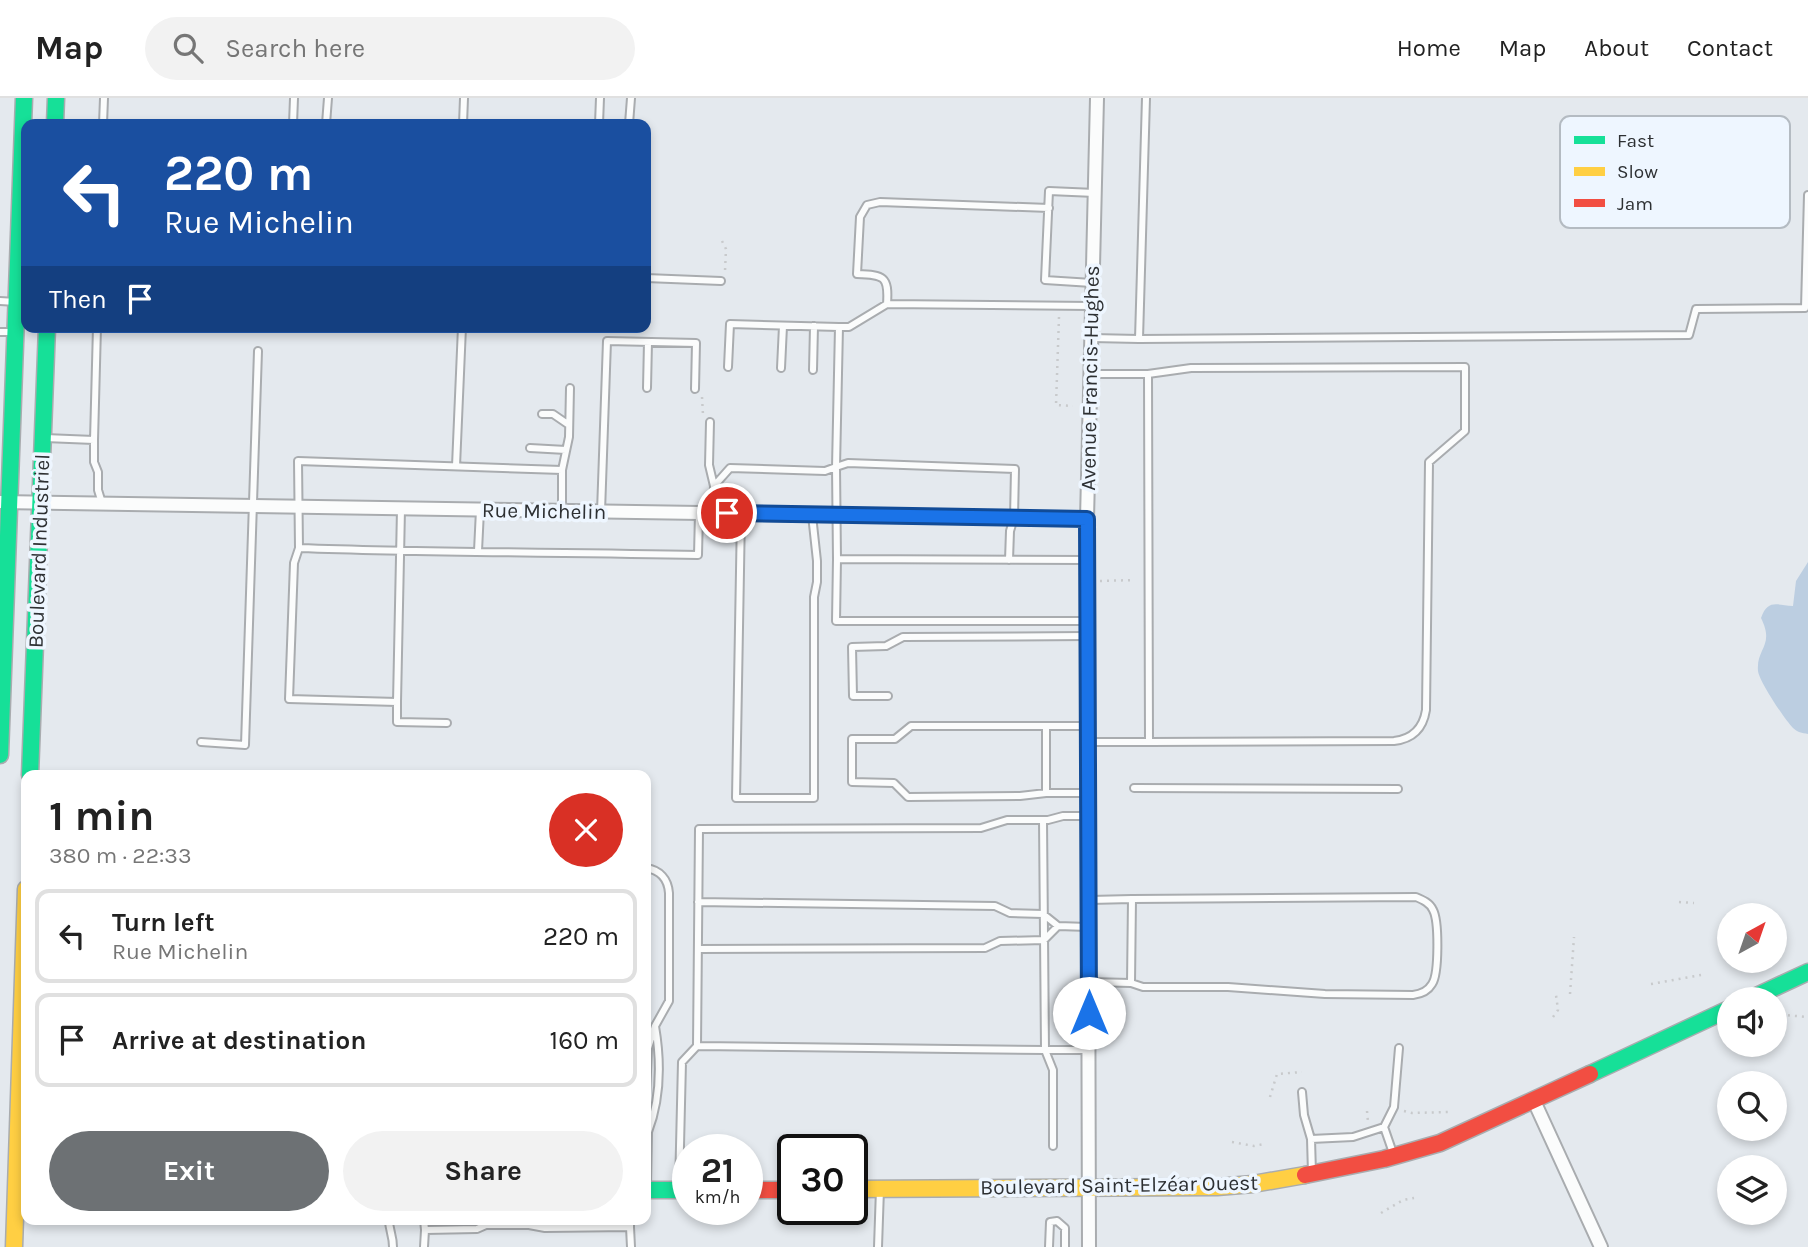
<!DOCTYPE html>
<html lang="en">
<head>
<meta charset="utf-8">
<style>
  :root { --surface:#fff; --page:#f2f2f2; --text:#222; --muted:#767676; --line:#e0e0e0; --accent:#6d7174 }
  body { margin:0; font-family:Karla,sans-serif; background:var(--page); color:var(--text); height:100vh; display:flex; flex-direction:column; font-size:26px; white-space:nowrap }
  * { box-sizing:border-box; margin:0 }
  p { font-size:23px; color:var(--muted) }
  .icon { flex:none; width:38px; height:38px; fill:none; stroke:currentColor; stroke-width:2; stroke-linecap:round; stroke-linejoin:round }
  .map { position:relative; flex:1; overflow:hidden }
  .side { position:absolute; left:21px; top:672px; width:630px; height:455px; display:flex; flex-direction:column; background:var(--surface); border-radius:14px; box-shadow:0 4px 10px #0003 }
  .side>* { flex:none }
  .hud { position:absolute; left:21px; top:21px; width:630px; height:214px; border-radius:14px; box-shadow:0 4px 10px #0003; background:#1a4fa0; color:#fff; overflow:hidden }
  .needle { width:46px; rotate:40deg }
  .fabs { position:absolute; left:1717px; top:805px; display:grid; gap:14px }
  .fabs a { display:grid; place-items:center; width:70px; height:70px; border-radius:50%; background:var(--surface); box-shadow:0 4px 10px #0003; font-size:35px }
  .speed { position:absolute; left:672px; top:1036px; display:flex; gap:14px; font-size:35px; font-weight:700; text-align:center }
  .speed>* { display:grid; place-content:center; width:91px; height:91px; border-radius:50%; background:var(--surface); box-shadow:0 4px 10px #0003; line-height:1 }
  .speed small { font-size:18px; font-weight:400 }
  .speed .limit { border:4px solid #111; border-radius:10px; background:#fff; color:#111 }
  .pin { position:absolute; display:grid; place-items:center; width:60px; height:60px; color:#fff; margin:-30px; border:4px solid #fff; border-radius:50%; box-shadow:0 2px 7px #0007 }
  .me { position:absolute; width:77px; margin:-38px; rotate:0deg; stroke-linejoin:round; filter:drop-shadow(0 0 5px #0008) }
  .turn { display:flex; align-items:center; gap:24px; height:147px; padding:0 28px; font-size:32px }
  .turn .icon { width:91px; height:91px; stroke-width:2.5 }
  .turn b { display:block; font-size:49px; line-height:60px }
  .then { display:flex; align-items:center; height:66px; padding:0 28px; background:#0003; gap:14px; font-size:26px }
  .round { display:grid; place-items:center; flex:none; width:74px; height:74px; border-radius:37px; background:var(--page) }
  .summary { display:flex; align-items:center; justify-content:space-between; height:119px; padding:0 28px }
  h1 { font-size:42px; font-weight:700; line-height:52px }
  .primary-button { display:flex; gap:14px; margin-top:auto; padding:14px 28px }
  .primary-button a { flex:1; height:80px; border-radius:42px; background:var(--accent); color:#fff; font-size:28px; font-weight:700; line-height:80px; text-align:center }
  .primary-button a+a { background:var(--page); color:var(--text) }
  ul { padding:0; list-style:none }
  li { display:flex; align-items:center; gap:21px; height:94px; margin:0 14px 10px; padding:0 14px; border:4px solid var(--line); border-radius:14px }
  li div { flex:1 }
  li b { display:block; font-size:26px }
  li em { font-style:normal }
  header { display:flex; align-items:center; gap:42px; box-sizing:border-box; height:98px; padding:0 35px; background:var(--surface); border-bottom:2px solid var(--line) }
  header strong { font-size:33px }
  nav { display:flex; gap:38px; margin-inline-start:auto; font-size:24px }
  .search { width:490px; height:63px; background:var(--page); display:flex; align-items:center; gap:18px; box-sizing:border-box; padding:0 24px; border-radius:38px; color:var(--muted); font-size:26px }
  .map>svg:first-child { display:block }
  .forest { fill:#bccee1 }
  .lines { fill:none; stroke-linecap:round; stroke-linejoin:round }
  .lane-casing { stroke:#a9acaf; stroke-width:10 }
  .street-casing { stroke:#a9acaf; stroke-width:16 }
  .fast-casing { stroke:#a9acaf; stroke-width:19 }
  .slow-casing { stroke:#a9acaf; stroke-width:19 }
  .jam-casing { stroke:#a9acaf; stroke-width:19 }
  .path { stroke:#c8cacc; stroke-width:2.5; stroke-dasharray:2 5; stroke-linecap:butt }
  .lane { stroke:#fbfcfc; stroke-width:6 }
  .street { stroke:#fbfcfc; stroke-width:12 }
  .fast { stroke:#16e098; stroke-width:16 }
  .slow { stroke:#ffcf43; stroke-width:16 }
  .jam { stroke:#f24e42; stroke-width:16 }
  .route-casing { stroke:#114b97; stroke-width:18 }
  .route { stroke:#1a73e8; stroke-width:12 }
  .labels { text-anchor:middle; dominant-baseline:central; stroke-width:7; stroke-linejoin:round; paint-order:stroke }
  .street-label { font-size:21px; fill:#2d3033; stroke:#eef6ff }
  .key { fill:#eef6ff; stroke:#b4bbc2; stroke-width:2 }
  .key-label { font-size:19px; fill:#2d3033 }
</style>
</head>
<body>
<header>
<strong>Map</strong>
<div class="search"><svg class="icon" aria-label="search" viewBox="0 0 24 24"><circle cx="10" cy="10" r="6"/><path d="M15 15l6 6"/></svg>Search here</div>
<nav><a>Home</a><a>Map</a><a>About</a><a>Contact</a></nav>
</header>
<div class="map">
<svg width="1808" height="1149" viewBox="0 0 1808 1149">
  <rect width="100%" height="100%" fill="#e4e9ee"/>
  <path class="forest" d="M 1808,464 L 1808,636 C 1802,635 1797,634 1793,630 C 1785,622 1759,583 1758,573 C 1756,550 1775,548 1761,520 C 1768,501 1776,507 1793,508 L 1796,483 Z"/>
  <g class="lines">
    <g class="lane-casing">
      <path id="lane" d="M 103,26 L 104,0
        M 293,26 L 294,0
        M 326,26 L 328,0
        M 463,26 L 464,0
        M 599,26 L 600,0
        M 629,26 L 631,0
        M 646,180 L 721,183
        M 1092,185 L 1045,182 L 1049,93 L 1095,95
        M 0,203 L 16,204
        M 887,206 C 889,178 884,177 857,176 L 860,119 L 867,107 L 880,104 L 1049,110
        M 839,229 L 849,229 L 887,206 L 1091,208
        M 0,234 L 13,234
        M 1092,240 L 1139,241 L 1146,0
        M 1139,241 L 1689,237 L 1696,211 L 1805,210 L 1808,97
        M 781,270 L 783,228
        M 813,272 L 814,228
        M 1148,276 L 1191,270 L 1465,269 L 1465,333 L 1429,364 L 1426,612 C 1423,631 1412,641 1394,643 L 1149,644
        M 647,290 L 648,244
        M 542,316 L 553,316 L 569,327
        M 710,324 L 709,367 L 714,388
        M 45,340 L 94,342 L 94,364 L 98,374 L 98,392 L 102,405
        M 94,342 L 97,229
        M 530,350 L 566,352
        M 456,368 L 462,229
        M 562,372 L 569,339 L 570,290
        M 401,411 L 397,604 L 289,601 L 294,465 L 299,450 C 432,455 565,454 698,457 L 699,415
        M 601,414 L 607,243 L 696,245 L 695,291
        M 713,415 L 714,388 L 730,370 L 825,373 L 836,369 L 839,229 L 730,226 L 728,269
        M 741,416 L 736,700 L 814,700 L 814,499 L 817,484 L 817,463 L 812,417
        M 299,450 L 298,363 L 562,372 L 562,413
        M 478,453 L 480,412
        M 837,461 L 836,523 L 1088,523
        M 1009,462 L 1010,433 L 1014,420 L 1015,371 L 848,365 L 836,369 L 837,461 L 1088,462
        M 888,598 L 853,598 L 852,549 L 886,548 L 903,539 L 1088,538
        M 397,604 L 397,624 L 447,625
        M 1046,628 L 911,628 L 895,641 L 852,641 L 852,684 L 894,685 L 908,699 L 1020,698 L 1046,695
        M 201,644 L 245,647 L 258,253
        M 1089,644 L 1149,644 L 1148,276 L 1089,276
        M 1134,690 L 1398,691
        M 1087,695 L 1046,695 L 1046,628 L 1088,628
        M 1043,722 L 1045,952 L 1089,952
        M 646,770 C 660,772 668,781 669,795 L 669,903 L 655,928
        M 1058,828 L 1088,829
        M 698,851 L 985,850 L 1000,843 L 1044,842 L 1058,828 L 1043,816 L 1010,815 L 995,808 L 698,804
        M 1089,884 L 1131,885 L 1132,801 L 1090,802
        M 1131,885 L 1143,889 L 1228,889 L 1325,896 L 1413,897 C 1421,896 1428,893 1432,886 C 1439,876 1439,823 1433,812 C 1430,805 1423,802 1416,799 L 1132,801
        M 697,948 L 1045,952 L 1053,972 L 1053,1048
        M 1302,994 L 1304,1017 L 1311,1041
        M 646,998 L 648,950 L 655,928 C 661,963 661,1000 648,1034
        M 646,1015 L 648,1032
        M 1384,1029 L 1394,1009 L 1399,950
        M 646,1034 L 648,1034 L 647,1089
        M 1312,1075 L 1311,1041 L 1353,1039 L 1384,1029 L 1393,1055
        M 679,1090 L 682,964 L 697,948 L 699,731 L 981,730 L 1007,722 L 1048,722 L 1063,718 L 1087,718
        M 389,1122 C 389,1132 393,1137 393,1149
        M 424,1122 L 425,1132 L 477,1131 L 486,1127 L 529,1127 L 529,1122
        M 529,1127 L 545,1130 L 630,1129 L 630,1122
        M 630,1129 L 631,1149
        M 424,1149 L 425,1132
        M 878,1149 L 880,1091
        M 1049,1149 L 1050,1124 L 1057,1123 L 1065,1130 L 1065,1149"/>
    </g>
    <g class="street-casing">
      <path id="street" d="M 0,404 L 1087,421
        M 1534,1003 L 1601,1149
        M 1089,1149 L 1087,421 L 1097,0"/>
    </g>
    <g class="fast-casing">
      <path id="fast" d="M 55,26 L 56,0
        M 0,657 L 24,0
        M 30,677 L 47,229
        M 1750,901 L 1808,874
        M 1590,976 L 1729,911
        M 646,1092 L 688,1092"/>
    </g>
    <g class="slow-casing">
      <path id="slow" d="M 852,1091 L 1217,1089 L 1253,1086 L 1305,1077
        M 14,1149 L 26,791"/>
    </g>
    <g class="jam-casing">
      <path id="jam" d="M 1305,1077 L 1384,1061 L 1440,1045 L 1590,976
        M 747,1092 L 793,1092"/>
    </g>
    <path class="path" d="M 722,143 L 726,151 L 725,173
      M 1059,219 L 1056,307 L 1073,308
      M 702,299 L 703,317
      M 1100,483 L 1135,482
      M 1679,804 L 1694,805
      M 1651,886 L 1701,877
      M 1570,896 L 1574,839
      M 1774,916 L 1807,919
      M 1553,919 L 1558,912 L 1556,897
      M 1745,947 L 1745,953 L 1749,953
      M 1270,999 L 1277,976 L 1302,974
      M 1367,1013 L 1368,1024
      M 1404,1013 L 1412,1015 L 1449,1014
      M 1232,1044 L 1254,1048 L 1264,1046
      M 1381,1115 L 1403,1102 L 1414,1100"/>
    <use href="#lane" class="lane"/>
    <use href="#street" class="street"/>
    <use href="#fast" class="fast"/>
    <use href="#slow" class="slow"/>
    <use href="#jam" class="jam"/>
  </g>
  <g class="lines">
    <g class="route-casing">
      <path id="route" d="M 727,415 L 1087,421 L 1089,915"/>
    </g>
    <use href="#route" class="route"/>
  </g>
  <g class="labels">
    <g class="street-label">
      <text transform="translate(1090 280) rotate(-89)">Avenue Francis-Hughes</text>
      <text transform="translate(544 413) rotate(1)">Rue Michelin</text>
      <text transform="translate(39 453) rotate(-88)">Boulevard Industriel</text>
      <text transform="translate(1119 1087) rotate(-1)">Boulevard Saint-Elzéar Ouest</text>
    </g>
  </g>
  <rect x="1560" y="18" width="230" height="112" rx="10" class="key"/>
  <rect x="1574" y="38" width="31" height="8" fill="#16e098"/>
  <rect x="1574" y="69" width="31" height="9" fill="#ffcf43"/>
  <rect x="1574" y="101" width="31" height="8" fill="#f24e42"/>
  <g class="key-label">
    <text x="1617" y="49">Fast</text>
    <text x="1617" y="80">Slow</text>
    <text x="1617" y="112">Jam</text>
  </g>
</svg>
<div class="fabs">
<a><svg class="needle" viewBox="-14 -14 28 28"><path d="M0-13l5 13h-10z" fill="#e53935"/><path d="M0 13l5-13h-10z" fill="#767676"/></svg></a>
<a><svg class="icon" aria-label="sound" viewBox="0 0 24 24"><path d="M4 9h4l5-4v14l-5-4H4zM17 9q2 3 0 6"/></svg></a>
<a><svg class="icon" aria-label="search" viewBox="0 0 24 24"><circle cx="10" cy="10" r="6"/><path d="M15 15l6 6"/></svg></a>
<a><svg class="icon" aria-label="layers" viewBox="0 0 24 24"><path d="M12 4l9 5-9 5-9-5zM3 14l9 5 9-5"/></svg></a>
</div>
<div class="speed"><div>21<small>km/h</small></div><div class="limit">30</div></div>
<div class="pin" style="left:727px;top:415px;background:#d93025"><svg class="icon" aria-label="arrive" viewBox="0 0 24 24"><path d="M6 21V4h12l-3 4 3 4H6"/></svg></div>
<svg class="me" style="left:1089px;top:915px" viewBox="-20 -20 40 40"><circle r="19" fill="#fff"/><path d="M0-13L10 11 0 6-10 11z" fill="#1a73e8"/></svg>
<div class="hud">
<div class="turn"><svg class="icon" aria-label="left" viewBox="0 0 24 24"><path d="M17 20v-9H6M10 6l-5 5 5 5"/></svg><div><b>220 m</b>Rue Michelin</div></div>
<div class="then">Then<svg class="icon" aria-label="arrive" viewBox="0 0 24 24"><path d="M6 21V4h12l-3 4 3 4H6"/></svg></div>
</div>
<section class="side">
<div class="summary"><div><h1>1 min</h1><p>380 m · 22:33</p></div><a class="round" style="background:#d93025;color:#fff"><svg class="icon" aria-label="close" viewBox="0 0 24 24"><path d="M6 6l12 12M18 6L6 18"/></svg></a></div>
<ul>
<li><svg class="icon" aria-label="left" viewBox="0 0 24 24"><path d="M17 20v-9H6M10 6l-5 5 5 5"/></svg><div><b>Turn left</b><p>Rue Michelin</p></div><em>220 m</em></li>
<li><svg class="icon" aria-label="arrive" viewBox="0 0 24 24"><path d="M6 21V4h12l-3 4 3 4H6"/></svg><div><b>Arrive at destination</b></div><em>160 m</em></li>
</ul>
<div class="primary-button"><a>Exit</a><a>Share</a></div>
</section>
</div>
</body>
</html>
